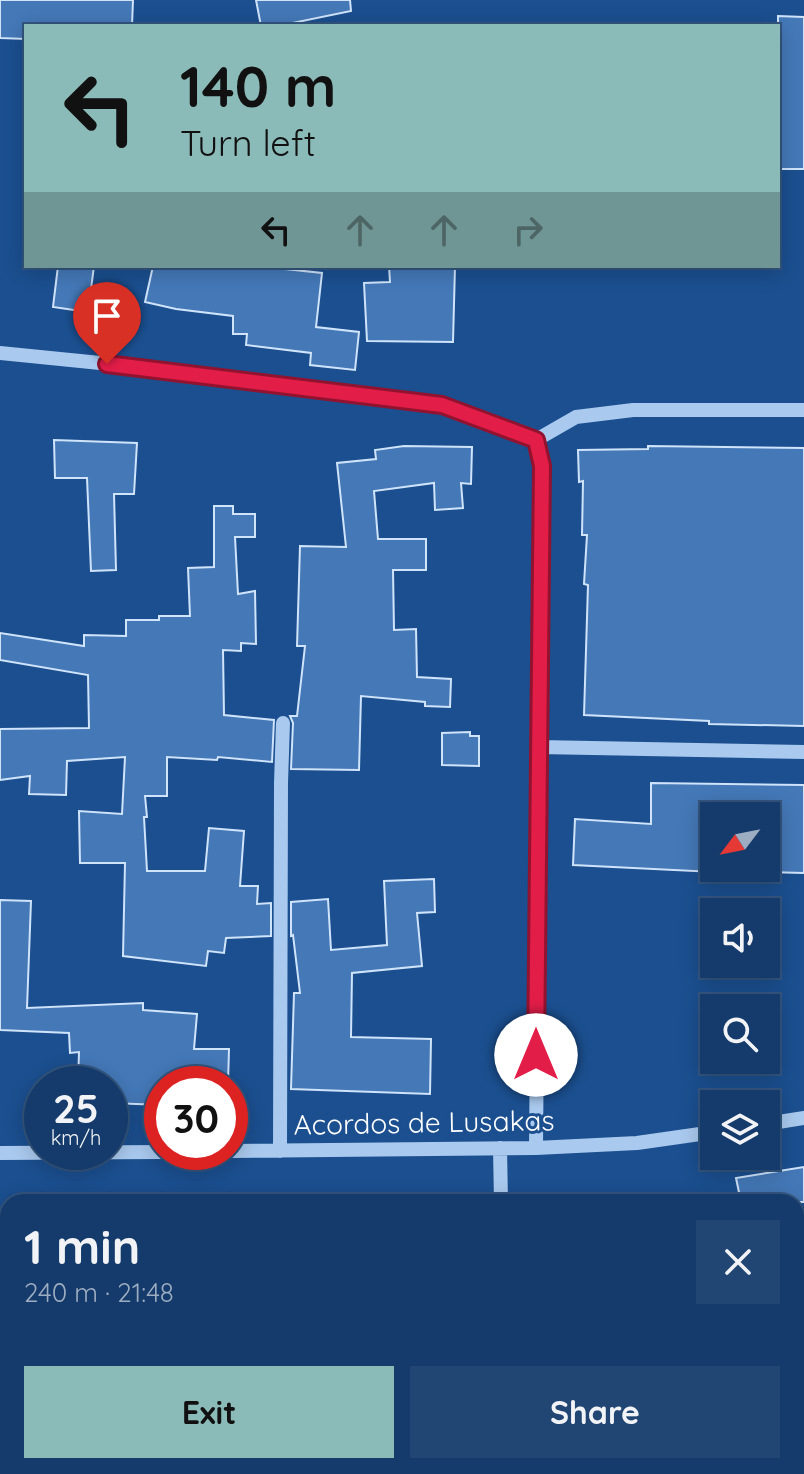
<!DOCTYPE html>
<html lang="en">
<head>
<meta charset="utf-8">
<style>
  :root { --surface:#143b6b; --page:#214673; --text:#f1f3f6; --muted:#9dadc1; --line:#33557e; --accent:#8bbbb9 }
  body { margin:0; font-family:Quicksand,sans-serif; background:var(--page); color:var(--text); height:100vh; display:flex; flex-direction:column; font-size:30px; white-space:nowrap }
  * { box-sizing:border-box; margin:0 }
  p { font-size:26px; color:var(--muted) }
  .icon { flex:none; width:44px; height:44px; fill:none; stroke:currentColor; stroke-width:2; stroke-linecap:round; stroke-linejoin:round }
  .map { position:relative; flex:1; overflow:hidden }
  .side { position:absolute; left:0px; top:1194px; width:804px; height:280px; display:flex; flex-direction:column; background:var(--surface); border-radius:24px 24px 0 0; box-shadow:0 4px 20px #0003,0 0 0 2px var(--line) }
  .side>* { flex:none }
  .banner { position:absolute; left:24px; top:24px; width:756px; height:244px; border-radius:0px; box-shadow:0 4px 20px #0003,0 0 0 2px var(--line); background:#8bbbb9; color:#111; overflow:hidden }
  .needle { width:52px; rotate:238deg }
  .controls { position:absolute; left:700px; top:802px; display:grid; gap:16px }
  .controls a { display:grid; place-items:center; width:80px; height:80px; border-radius:0px; background:var(--surface); box-shadow:0 4px 20px #0003,0 0 0 2px var(--line); font-size:40px }
  .speed { position:absolute; left:24px; top:1066px; display:flex; gap:16px; font-size:40px; font-weight:700; text-align:center }
  .speed>* { display:grid; place-content:center; width:104px; height:104px; border-radius:50%; background:var(--surface); box-shadow:0 4px 20px #0003,0 0 0 2px var(--line); line-height:1 }
  .speed small { font-size:20px; font-weight:400 }
  .speed .limit { border:12px solid #d22; background:#fff; color:#111 }
  .pin { position:absolute; display:grid; place-items:center; width:68px; height:68px; color:#fff; margin:-82px -34px; border-radius:50% 50% 50% 0; rotate:-45deg; box-shadow:0 0 8px #0007 }
  .pin .icon { rotate:45deg }
  .me { position:absolute; width:88px; margin:-44px; rotate:0deg; stroke-linejoin:round; filter:drop-shadow(0 0 6px #0008) }
  .turn { display:flex; align-items:center; gap:28px; height:168px; padding:0 24px; font-size:36px }
  .turn .icon { width:104px; height:104px; stroke-width:2.5 }
  .turn b { display:block; font-size:56px; line-height:68px }
  .lanes { display:flex; align-items:center; height:76px; padding:0 24px; background:#0003; justify-content:center; gap:40px; direction:ltr }
  .lanes .off { opacity:.35 }
  .round { display:grid; place-items:center; flex:none; width:84px; height:84px; border-radius:0px; background:var(--page) }
  .head { display:flex; align-items:center; justify-content:space-between; height:136px; padding:0 24px }
  h1 { font-size:48px; font-weight:700; line-height:60px }
  .action { display:flex; gap:16px; margin-top:auto; padding:16px 24px }
  .action a { flex:1; height:92px; border-radius:0px; background:var(--accent); color:#111; font-size:32px; font-weight:700; line-height:92px; text-align:center }
  .action a+a { background:var(--page); color:var(--text) }
  .map>svg:first-child { display:block }
  .building { fill:#4478b7; stroke:#cfe3fa; stroke-width:2 }
  .lines { fill:none; stroke-linecap:round; stroke-linejoin:round }
  .minor { stroke:#a9c9ee; stroke-width:14 }
  .route-casing { stroke:#92132f; stroke-width:20 }
  .route { stroke:#e11d48; stroke-width:14 }
  .labels { text-anchor:middle; dominant-baseline:central; stroke-width:6; stroke-linejoin:round; paint-order:stroke }
  .street-label { font-size:28px; fill:#fff; stroke:#1b4f8f }
</style>
</head>
<body>
<div class="map">
<svg width="804" height="1474" viewBox="0 0 804 1474">
  <rect width="100%" height="100%" fill="#1b4f8f"/>
  <path class="building" d="M 0,0 L 133,0 L 132,26 L 26,26 L 26,39 L 0,38 Z
    M 256,0 L 350,0 L 351,11 L 278,26 L 261,26 Z
    M 778,16 L 804,17 L 804,169 L 778,169 Z
    M 58,266 L 94,266 L 88,312 L 53,307 Z
    M 153,266 L 257,266 L 322,273 L 316,327 L 359,332 L 355,370 L 310,365 L 311,353 L 246,345 L 247,334 L 233,334 L 233,316 L 176,309 L 145,302 Z
    M 389,266 L 455,266 L 453,342 L 367,341 L 364,283 L 390,282 Z
    M 54,440 L 137,443 L 134,494 L 114,494 L 116,570 L 91,571 L 87,478 L 55,478 Z
    M 404,446 L 472,447 L 471,484 L 461,483 L 463,508 L 435,510 L 434,483 L 374,491 L 378,539 L 426,539 L 426,570 L 393,570 L 394,630 L 416,629 L 417,677 L 451,679 L 450,707 L 425,706 L 425,702 L 361,696 L 359,770 L 291,769 L 293,723 L 290,716 L 297,716 L 305,646 L 297,646 L 300,546 L 346,547 L 337,463 L 376,459 L 375,450 Z
    M 648,446 L 804,448 L 804,726 L 709,724 L 709,721 L 584,715 L 588,585 L 584,584 L 587,535 L 582,535 L 583,481 L 579,482 L 578,450 L 648,449 Z
    M 214,506 L 233,506 L 233,514 L 255,514 L 255,537 L 235,537 L 238,594 L 255,591 L 256,644 L 241,643 L 241,651 L 223,650 L 224,715 L 274,720 L 272,762 L 218,757 L 217,760 L 167,757 L 167,796 L 145,796 L 147,817 L 144,817 L 147,871 L 205,871 L 209,828 L 244,831 L 240,886 L 258,886 L 257,904 L 271,903 L 271,936 L 226,938 L 224,953 L 208,951 L 206,966 L 123,956 L 125,863 L 80,863 L 79,811 L 122,814 L 125,757 L 67,761 L 66,795 L 29,794 L 30,776 L 0,780 L 0,729 L 89,728 L 88,675 L 0,660 L 0,633 L 84,646 L 84,635 L 126,636 L 126,620 L 159,620 L 159,616 L 190,616 L 188,568 L 214,567 Z
    M 470,732 L 470,736 L 479,736 L 479,766 L 442,765 L 442,733 Z
    M 651,783 L 804,785 L 804,873 L 766,872 L 766,816 L 714,816 L 714,872 L 573,865 L 575,819 L 651,824 Z
    M 434,879 L 435,912 L 417,913 L 422,966 L 352,973 L 351,1037 L 431,1039 L 430,1094 L 291,1089 L 294,993 L 300,993 L 293,935 L 291,936 L 291,902 L 328,899 L 331,950 L 387,945 L 384,881 Z
    M 0,900 L 31,901 L 27,1008 L 143,1003 L 143,1010 L 197,1014 L 194,1049 L 229,1049 L 228,1084 L 162,1084 L 162,1105 L 110,1103 L 110,1084 L 78,1084 L 79,1052 L 70,1053 L 69,1033 L 0,1030 Z
    M 804,1167 L 804,1202 L 741,1202 L 736,1178 Z"/>
  <g class="lines">
    <path class="minor" d="M 0,353 L 160,369 L 442,405 L 536,440
      M 536,440 L 576,417 L 633,410 L 804,410
      M 539,747 L 804,752
      M 766,1124 L 804,1118
      M 500,1148 L 501,1202
      M 536,1148 L 542,466 L 536,440
      M 230,1151 L 536,1148 L 637,1143 L 714,1132
      M 280,1151 L 281,783 L 283,723
      M 0,1153 L 162,1152
      M 507,1466 L 507,1474
      M 418,1474 L 483,1474"/>
  </g>
  <g class="lines">
    <g class="route-casing">
      <path id="route" d="M 107,364 L 442,405 L 536,440 L 542,466 L 536,1055"/>
    </g>
    <use href="#route" class="route"/>
  </g>
  <g class="labels">
    <g class="street-label">
      <text transform="translate(424 1122) rotate(-1)">Acordos de Lusakas</text>
    </g>
  </g>
</svg>
<div class="controls">
<a><svg class="needle" viewBox="-14 -14 28 28"><path d="M0-13l5 13h-10z" fill="#e53935"/><path d="M0 13l5-13h-10z" fill="#9dadc1"/></svg></a>
<a><svg class="icon" aria-label="sound" viewBox="0 0 24 24"><path d="M4 9h4l5-4v14l-5-4H4zM17 9q2 3 0 6"/></svg></a>
<a><svg class="icon" aria-label="search" viewBox="0 0 24 24"><circle cx="10" cy="10" r="6"/><path d="M15 15l6 6"/></svg></a>
<a><svg class="icon" aria-label="layers" viewBox="0 0 24 24"><path d="M12 4l9 5-9 5-9-5zM3 14l9 5 9-5"/></svg></a>
</div>
<div class="speed"><div>25<small>km/h</small></div><div class="limit">30</div></div>
<div class="pin" style="left:107px;top:364px;background:#d93025"><svg class="icon" aria-label="arrive" viewBox="0 0 24 24"><path d="M6 21V4h12l-3 4 3 4H6"/></svg></div>
<svg class="me" style="left:536px;top:1055px" viewBox="-20 -20 40 40"><circle r="19" fill="#fff"/><path d="M0-13L10 11 0 6-10 11z" fill="#e11d48"/></svg>
<div class="banner">
<div class="turn"><svg class="icon" aria-label="left" viewBox="0 0 24 24"><path d="M17 20v-9H6M10 6l-5 5 5 5"/></svg><div><b>140 m</b>Turn left</div></div>
<div class="lanes"><svg class="icon" aria-label="left" viewBox="0 0 24 24"><path d="M17 20v-9H6M10 6l-5 5 5 5"/></svg><svg class="icon off" aria-label="ahead" viewBox="0 0 24 24"><path d="M12 20V5M6 11l6-6 6 6"/></svg><svg class="icon off" aria-label="ahead" viewBox="0 0 24 24"><path d="M12 20V5M6 11l6-6 6 6"/></svg><svg class="icon off" aria-label="right" viewBox="0 0 24 24"><path d="M7 20v-9h11M14 6l5 5-5 5"/></svg></div>
</div>
<section class="side">
<div class="head"><div><h1>1 min</h1><p>240 m · 21:48</p></div><a class="round"><svg class="icon" aria-label="close" viewBox="0 0 24 24"><path d="M6 6l12 12M18 6L6 18"/></svg></a></div>
<div class="action"><a>Exit</a><a>Share</a></div>
</section>
</div>
</body>
</html>
